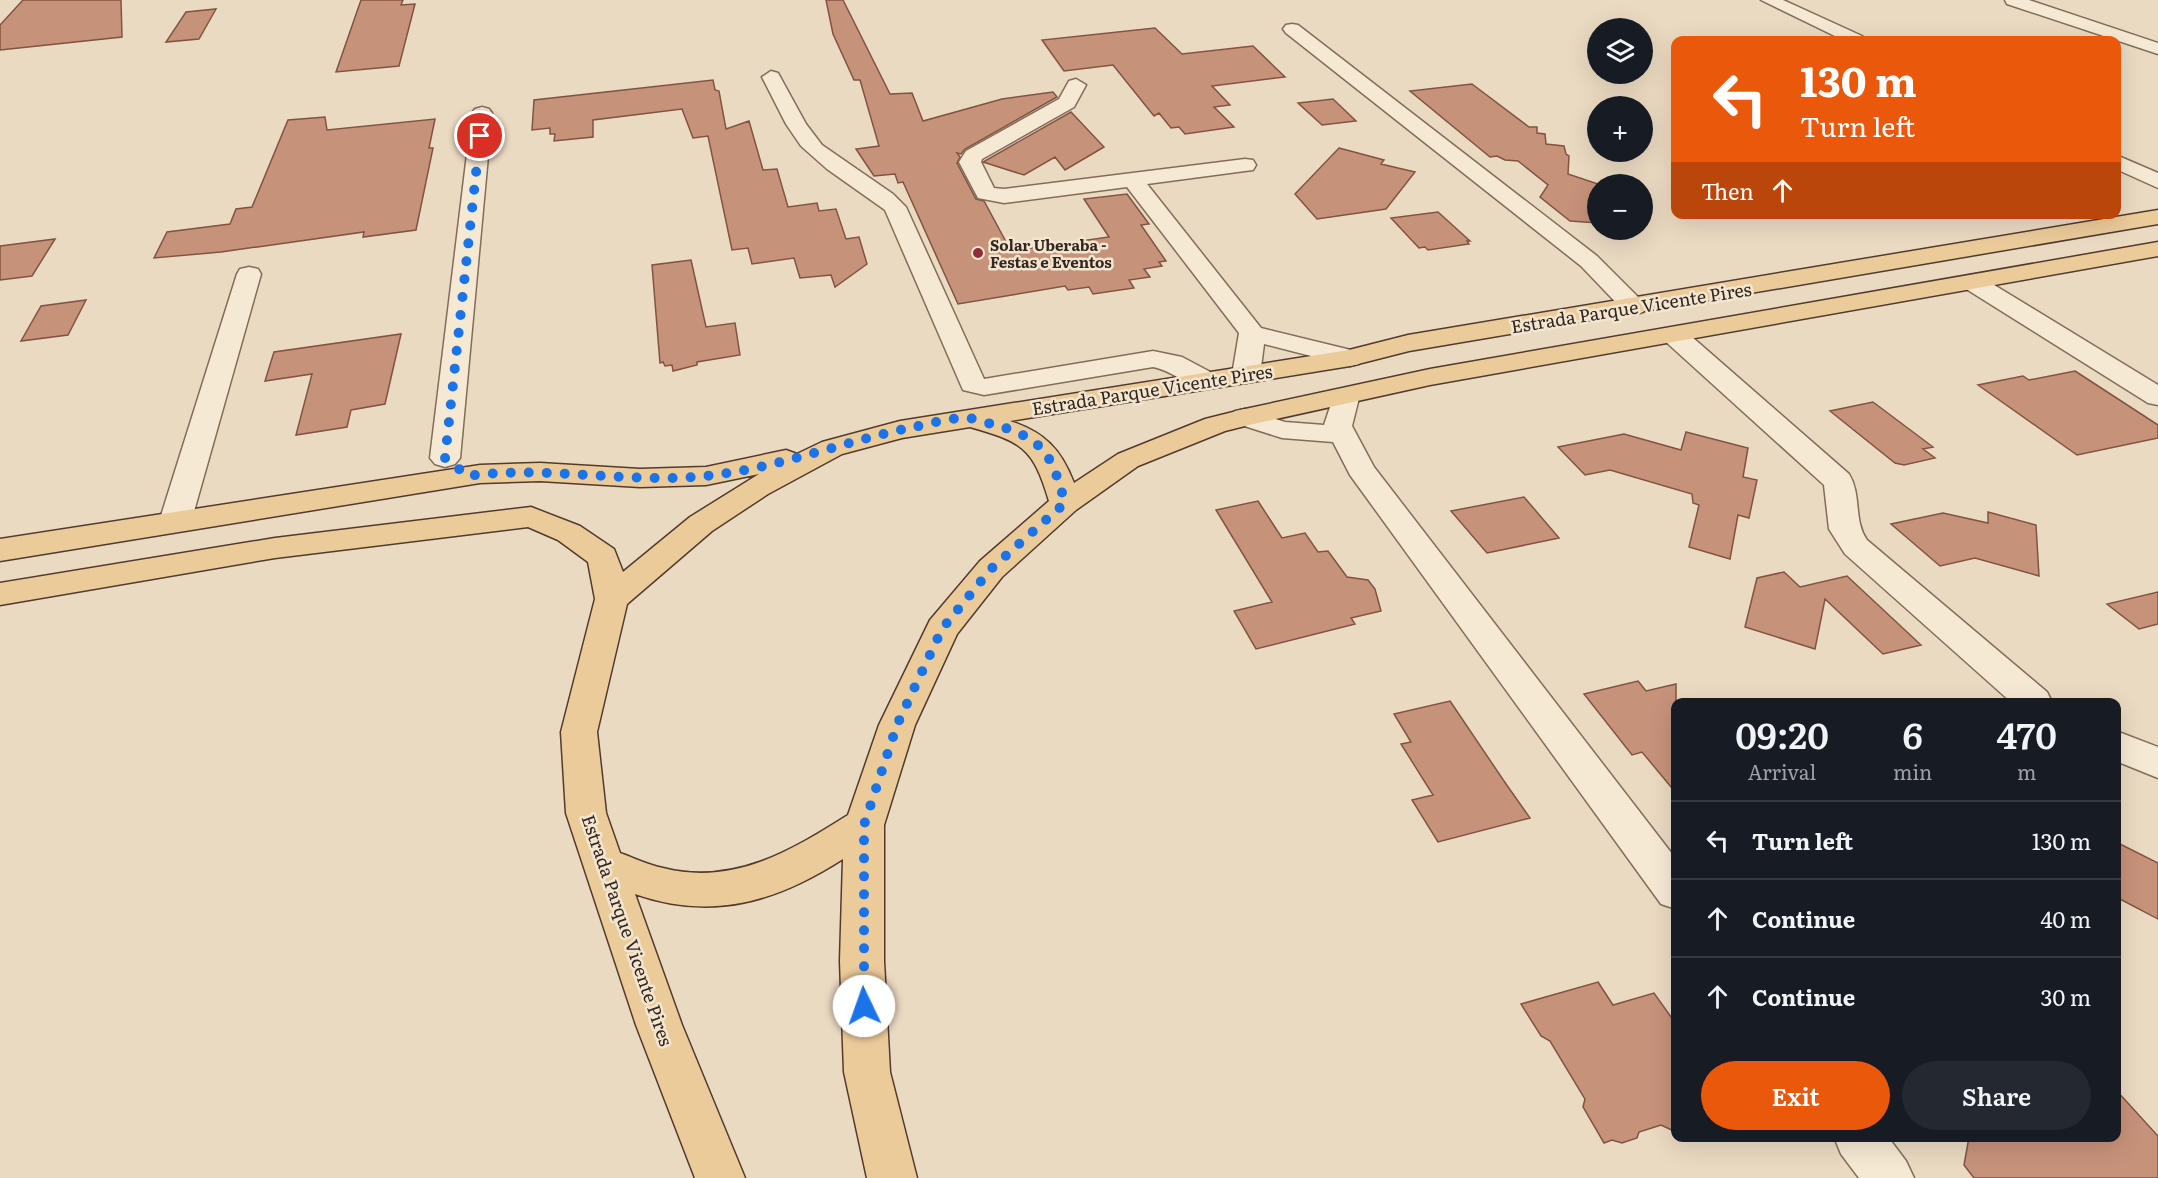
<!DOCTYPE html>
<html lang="en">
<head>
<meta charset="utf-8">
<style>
  :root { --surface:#171b24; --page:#242831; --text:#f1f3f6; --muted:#9ea1a6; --line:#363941; --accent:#ea580c }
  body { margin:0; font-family:Literata,serif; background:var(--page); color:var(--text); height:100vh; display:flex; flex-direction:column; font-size:22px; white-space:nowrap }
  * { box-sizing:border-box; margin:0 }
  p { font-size:20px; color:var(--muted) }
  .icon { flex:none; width:33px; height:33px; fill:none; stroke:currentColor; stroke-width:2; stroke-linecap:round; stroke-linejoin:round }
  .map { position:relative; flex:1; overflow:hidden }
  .panel { position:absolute; left:1671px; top:698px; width:450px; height:444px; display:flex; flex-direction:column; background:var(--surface); border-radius:12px; box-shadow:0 6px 24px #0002 }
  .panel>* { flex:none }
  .banner { position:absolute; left:1671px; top:36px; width:450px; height:183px; border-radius:12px; box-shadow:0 6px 24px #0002; background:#ea580c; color:#fff; overflow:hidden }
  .tools { position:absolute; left:1587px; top:18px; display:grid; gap:12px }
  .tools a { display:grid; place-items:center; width:66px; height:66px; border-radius:50%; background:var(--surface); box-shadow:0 6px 24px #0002; font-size:30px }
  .pin { position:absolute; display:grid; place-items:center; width:51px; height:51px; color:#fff; margin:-26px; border:3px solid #fff; border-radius:50%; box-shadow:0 2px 6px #0007 }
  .me { position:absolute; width:66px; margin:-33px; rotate:357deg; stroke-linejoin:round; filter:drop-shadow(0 0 4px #0008) }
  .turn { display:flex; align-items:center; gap:21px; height:126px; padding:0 30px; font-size:27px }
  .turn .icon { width:78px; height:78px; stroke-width:2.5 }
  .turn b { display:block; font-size:42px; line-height:51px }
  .then { display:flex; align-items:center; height:57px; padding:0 30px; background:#0003; gap:12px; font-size:22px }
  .eta { display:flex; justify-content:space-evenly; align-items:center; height:102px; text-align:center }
  .eta b { font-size:36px; font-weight:600; line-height:42px }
  .primary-button { display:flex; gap:12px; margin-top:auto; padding:12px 30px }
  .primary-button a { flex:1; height:69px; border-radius:36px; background:var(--accent); color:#fff; font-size:24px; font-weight:600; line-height:69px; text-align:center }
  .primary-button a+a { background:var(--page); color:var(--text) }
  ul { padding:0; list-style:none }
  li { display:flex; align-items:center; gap:18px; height:78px; padding:0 30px; border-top:2px solid var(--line) }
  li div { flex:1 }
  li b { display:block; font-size:22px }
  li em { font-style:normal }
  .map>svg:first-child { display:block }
  .building { fill:#c7927a; stroke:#815442; stroke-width:1.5 }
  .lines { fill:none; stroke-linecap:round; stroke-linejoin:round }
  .minor-casing { stroke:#836c5a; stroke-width:3 }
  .major-casing { stroke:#513b2e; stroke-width:3 }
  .minor { fill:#f6e9d4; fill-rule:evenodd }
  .major { fill:#eccb9b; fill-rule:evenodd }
  .route { stroke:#1a73e8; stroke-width:10; stroke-dasharray:0 18 }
  .poi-dot { fill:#8f2e38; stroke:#f3e6d1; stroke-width:2 }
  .labels { text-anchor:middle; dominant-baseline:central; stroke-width:5; stroke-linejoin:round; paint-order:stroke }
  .far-poi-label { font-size:15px; font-weight:bold; fill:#34261e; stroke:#f3e6d1; text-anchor:start }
  .street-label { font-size:18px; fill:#34261e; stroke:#f3e6d1 }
</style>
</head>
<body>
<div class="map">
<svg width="2158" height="1178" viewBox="0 0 2158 1178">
  <rect width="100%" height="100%" fill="#ebdac2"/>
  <path class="building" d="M 23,0 L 121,0 L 122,37 L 0,50 L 0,25 Z
    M 361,0 L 403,0 L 401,5 L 415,4 L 399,66 L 336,72 Z
    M 826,0 L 843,0 L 890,94 L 912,93 L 923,121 L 1002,99 L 1053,92 L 1057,97 L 965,149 L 961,154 L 957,153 L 960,157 L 957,163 L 976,199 L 984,201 L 1011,251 L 1109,237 L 1084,199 L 1127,194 L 1149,224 L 1141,225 L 1166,261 L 1159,262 L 1162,266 L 1144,269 L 1150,277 L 1129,280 L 1134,288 L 1093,294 L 1089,287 L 1068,290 L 1065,286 L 958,304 L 903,182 L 898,183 L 895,174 L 874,176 L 856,149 L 879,146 L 860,80 L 854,80 L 833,34 Z
    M 216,9 L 199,39 L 166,42 L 186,12 Z
    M 1155,28 L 1182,54 L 1253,46 L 1285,77 L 1212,86 L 1230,105 L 1214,107 L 1234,127 L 1185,134 L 1179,127 L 1171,128 L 1159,113 L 1154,116 L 1113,65 L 1064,71 L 1042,40 Z
    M 713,80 L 715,90 L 719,91 L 726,129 L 749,121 L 763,170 L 777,169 L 788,207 L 817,203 L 819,211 L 836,209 L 846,239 L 859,237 L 867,264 L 835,287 L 831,275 L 800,278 L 794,258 L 752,264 L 748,248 L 732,250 L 708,136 L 693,138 L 682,109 L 593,120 L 593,137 L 554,141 L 555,134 L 550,134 L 550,128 L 532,130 L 534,100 Z
    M 1472,84 L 1529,127 L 1537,127 L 1537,133 L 1545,134 L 1546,144 L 1564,146 L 1566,154 L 1569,156 L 1568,174 L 1598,184 L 1598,223 L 1570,221 L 1540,197 L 1548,185 L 1518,161 L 1505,160 L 1497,156 L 1490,157 L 1410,91 Z
    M 1333,99 L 1356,121 L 1322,125 L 1298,103 Z
    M 1071,112 L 1104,147 L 1065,170 L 1055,157 L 1024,175 L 983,162 Z
    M 325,117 L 327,130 L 435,119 L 429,148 L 433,148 L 416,230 L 363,237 L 364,232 L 221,252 L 154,258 L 167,232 L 230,224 L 236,209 L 252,207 L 288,120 Z
    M 1339,148 L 1384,160 L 1381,164 L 1415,172 L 1386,209 L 1317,219 L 1295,194 Z
    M 1438,212 L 1470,241 L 1467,241 L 1469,244 L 1428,250 L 1425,247 L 1419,248 L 1391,218 Z
    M 55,239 L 32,276 L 0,280 L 0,246 Z
    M 691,260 L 706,327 L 735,323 L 740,355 L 697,362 L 697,365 L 673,371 L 672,365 L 665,366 L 663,362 L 660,363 L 652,265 Z
    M 86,300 L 68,335 L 21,341 L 41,306 Z
    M 401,334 L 385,404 L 351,410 L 347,427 L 296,435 L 312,374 L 265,381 L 274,352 Z
    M 2075,371 L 2158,425 L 2158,438 L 2077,455 L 1978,385 L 2023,376 L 2029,380 Z
    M 1873,402 L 1933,447 L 1923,449 L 1935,458 L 1904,465 L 1895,463 L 1830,411 Z
    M 1686,432 L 1748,448 L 1743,477 L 1757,480 L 1749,518 L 1738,515 L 1730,559 L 1689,547 L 1699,505 L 1693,503 L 1692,494 L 1610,470 L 1585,475 L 1558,447 L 1624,434 L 1681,450 Z
    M 1524,497 L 1559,538 L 1487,553 L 1451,511 Z
    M 1258,501 L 1282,538 L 1305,533 L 1318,552 L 1328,551 L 1347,577 L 1368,580 L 1375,589 L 1381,611 L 1351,618 L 1355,624 L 1256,649 L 1234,611 L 1272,602 L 1216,510 Z
    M 1988,512 L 2036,525 L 2039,576 L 1975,558 L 1940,566 L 1891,524 L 1943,513 L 1988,523 Z
    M 1784,572 L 1800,587 L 1847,576 L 1921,645 L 1883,654 L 1825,599 L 1815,649 L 1745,627 L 1757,578 Z
    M 2158,592 L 2158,624 L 2139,629 L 2107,604 Z
    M 1638,681 L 1646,691 L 1676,684 L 1676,793 L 1642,752 L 1632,755 L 1584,694 Z
    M 1450,701 L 1506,784 L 1530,818 L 1438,842 L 1412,800 L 1433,795 L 1401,744 L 1411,742 L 1394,714 Z
    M 2116,842 L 2158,863 L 2158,919 L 2116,897 Z
    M 1598,982 L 1613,1005 L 1654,993 L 1676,1024 L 1676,1132 L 1661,1125 L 1639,1132 L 1637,1138 L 1622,1143 L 1612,1140 L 1604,1143 L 1583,1107 L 1585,1099 L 1550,1041 L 1541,1036 L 1521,1004 Z
    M 2116,1090 L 2158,1136 L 2158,1178 L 1974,1178 L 1964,1165 L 1969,1137 L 2116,1137 Z"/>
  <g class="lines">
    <g class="minor-casing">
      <path id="minor" d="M 1761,0 L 1783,0 L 1862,36 L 1865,40 L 1843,40 Z
        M 2005,0 L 2029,0 L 2158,43 L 2158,54 L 2007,4 Z
        M 1292,24 L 1298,25 L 1597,256 L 1643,302 L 1647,307 L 1643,312 L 1634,315 L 1625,312 L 1581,266 L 1286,33 L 1283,29 L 1286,25 Z
        M 771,71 L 778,73 L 806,124 L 822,145 L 893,194 L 906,207 L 984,379 L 1153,351 L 1182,357 L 1216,375 L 1220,381 L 1216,387 C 1193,392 1175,371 1153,367 L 984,395 L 963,390 L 885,210 L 827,169 L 801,146 L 786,124 L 762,77 Z
        M 1076,79 L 1086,85 L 1074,107 L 982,159 L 981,162 L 994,188 L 1004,189 L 1245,159 L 1253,160 L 1256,165 L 1253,170 L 1245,171 L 1147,184 L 1261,328 L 1359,352 L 1363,358 L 1359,364 L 1350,366 L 1264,344 L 1260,375 L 1256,381 L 1246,383 L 1236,381 L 1232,375 L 1239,333 L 1127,187 L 1004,203 L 978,198 L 959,162 L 966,151 L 1059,99 L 1069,81 Z
        M 482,107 L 489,109 L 492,113 L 460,458 L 455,464 L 445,467 L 435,464 L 430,458 L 472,113 L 475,109 Z
        M 2116,155 L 2158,173 L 2158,188 L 2116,169 Z
        M 249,267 L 258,269 L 261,274 L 191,522 L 186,529 L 175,532 L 164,529 L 159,522 L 237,274 L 240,269 Z
        M 1972,275 L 1981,277 L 2158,385 L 2158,405 L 2148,403 L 1963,287 L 1960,282 L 1963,277 Z
        M 1675,328 L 1684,330 L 1849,474 C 1862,495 1853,520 1867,540 L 2047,692 L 2052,702 L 2011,702 L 1845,554 L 1829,529 L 1824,485 L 1666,342 L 1662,336 L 1666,330 Z
        M 1345,390 L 1355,392 L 1359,398 L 1352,426 L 1374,467 L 1676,859 L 1676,909 L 1661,904 L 1350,475 L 1333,442 L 1282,438 L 1235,423 L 1231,417 L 1235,411 L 1245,409 L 1285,422 L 1324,425 L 1335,392 Z
        M 2116,731 L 2158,747 L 2158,778 L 2116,761 Z
        M 1834,1137 L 1888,1137 L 1906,1161 L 1914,1178 L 1859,1178 L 1841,1154 Z"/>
    </g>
    <g class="major-casing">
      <path id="major" d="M 2158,210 L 2158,224 L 1409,351 L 1350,366 L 1010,421 C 1044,432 1061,449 1074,483 L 1118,454 L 1205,419 L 1245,409 L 1430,369 L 2158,242 L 2158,256 L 1430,385 L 1249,425 L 1225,431 L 1138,466 L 1076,510 L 1002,577 L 957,634 L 915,725 L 884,825 L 884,961 L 890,1072 L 917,1178 L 867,1178 L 844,1072 L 840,961 L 843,859 C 776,902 712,921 635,894 L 682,1025 L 745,1178 L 695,1178 L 636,1025 L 566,813 L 561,732 L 595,599 L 588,562 L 558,540 L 528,527 L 275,558 L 0,605 L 0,583 L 275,538 L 531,507 L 580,526 L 614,549 L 623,572 L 690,517 L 759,474 L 706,485 L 640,487 L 540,481 L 480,483 L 0,561 L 0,539 L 480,465 L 540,463 L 640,469 L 706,467 L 786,450 L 797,454 L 822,442 L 900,421 L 1349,350 L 1408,335 ZM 970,427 C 1022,442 1033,447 1049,501 L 980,561 L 930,620 L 879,725 L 848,815 C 791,851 733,886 663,868 C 648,865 634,858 620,853 L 606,813 L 597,732 L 627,604 L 712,531 L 768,494 L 842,454 L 902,438 Z"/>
    </g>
    <use href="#minor" class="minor"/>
    <use href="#major" class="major"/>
  </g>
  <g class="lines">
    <path class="route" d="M 480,136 L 445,458 L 468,476 C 547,465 626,484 705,476 C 776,469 845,441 914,427 C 930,424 951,417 968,418 C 978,419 989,424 999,426 C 1046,440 1052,457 1065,503 L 991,569 L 942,629 L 897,725 L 864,825 L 864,1006"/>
  </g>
  <circle class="poi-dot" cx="978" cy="253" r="6"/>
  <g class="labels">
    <g class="far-poi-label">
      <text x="990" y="244">Solar Uberaba -<tspan x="990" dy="17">Festas e Eventos</tspan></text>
    </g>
    <g class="street-label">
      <text transform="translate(1631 307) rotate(-9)">Estrada Parque Vicente Pires</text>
      <text transform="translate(1152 389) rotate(-9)">Estrada Parque Vicente Pires</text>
      <text transform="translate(628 930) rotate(71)">Estrada Parque Vicente Pires</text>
    </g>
  </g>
</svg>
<div class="tools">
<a><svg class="icon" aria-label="layers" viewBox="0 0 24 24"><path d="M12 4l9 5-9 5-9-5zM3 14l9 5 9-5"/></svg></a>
<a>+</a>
<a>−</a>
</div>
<div class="pin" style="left:480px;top:136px;background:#d93025"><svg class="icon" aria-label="arrive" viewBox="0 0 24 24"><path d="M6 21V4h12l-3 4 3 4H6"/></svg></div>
<svg class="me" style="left:864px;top:1006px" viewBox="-20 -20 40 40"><circle r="19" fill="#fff"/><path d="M0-13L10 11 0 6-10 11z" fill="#1a73e8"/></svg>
<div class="banner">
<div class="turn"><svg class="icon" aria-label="left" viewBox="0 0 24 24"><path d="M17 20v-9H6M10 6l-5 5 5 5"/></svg><div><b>130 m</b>Turn left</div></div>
<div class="then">Then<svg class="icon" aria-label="ahead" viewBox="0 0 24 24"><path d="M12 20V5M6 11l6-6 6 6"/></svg></div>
</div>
<section class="panel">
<div class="eta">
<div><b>09:20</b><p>Arrival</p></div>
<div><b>6</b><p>min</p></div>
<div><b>470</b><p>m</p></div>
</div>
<ul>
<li><svg class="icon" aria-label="left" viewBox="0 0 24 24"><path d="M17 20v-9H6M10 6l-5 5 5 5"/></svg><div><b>Turn left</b></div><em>130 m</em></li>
<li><svg class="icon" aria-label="ahead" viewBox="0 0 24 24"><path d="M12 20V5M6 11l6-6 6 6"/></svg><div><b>Continue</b></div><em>40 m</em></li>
<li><svg class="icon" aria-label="ahead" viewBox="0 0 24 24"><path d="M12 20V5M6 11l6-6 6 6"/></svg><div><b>Continue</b></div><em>30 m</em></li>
</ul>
<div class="primary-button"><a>Exit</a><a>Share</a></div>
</section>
</div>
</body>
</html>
